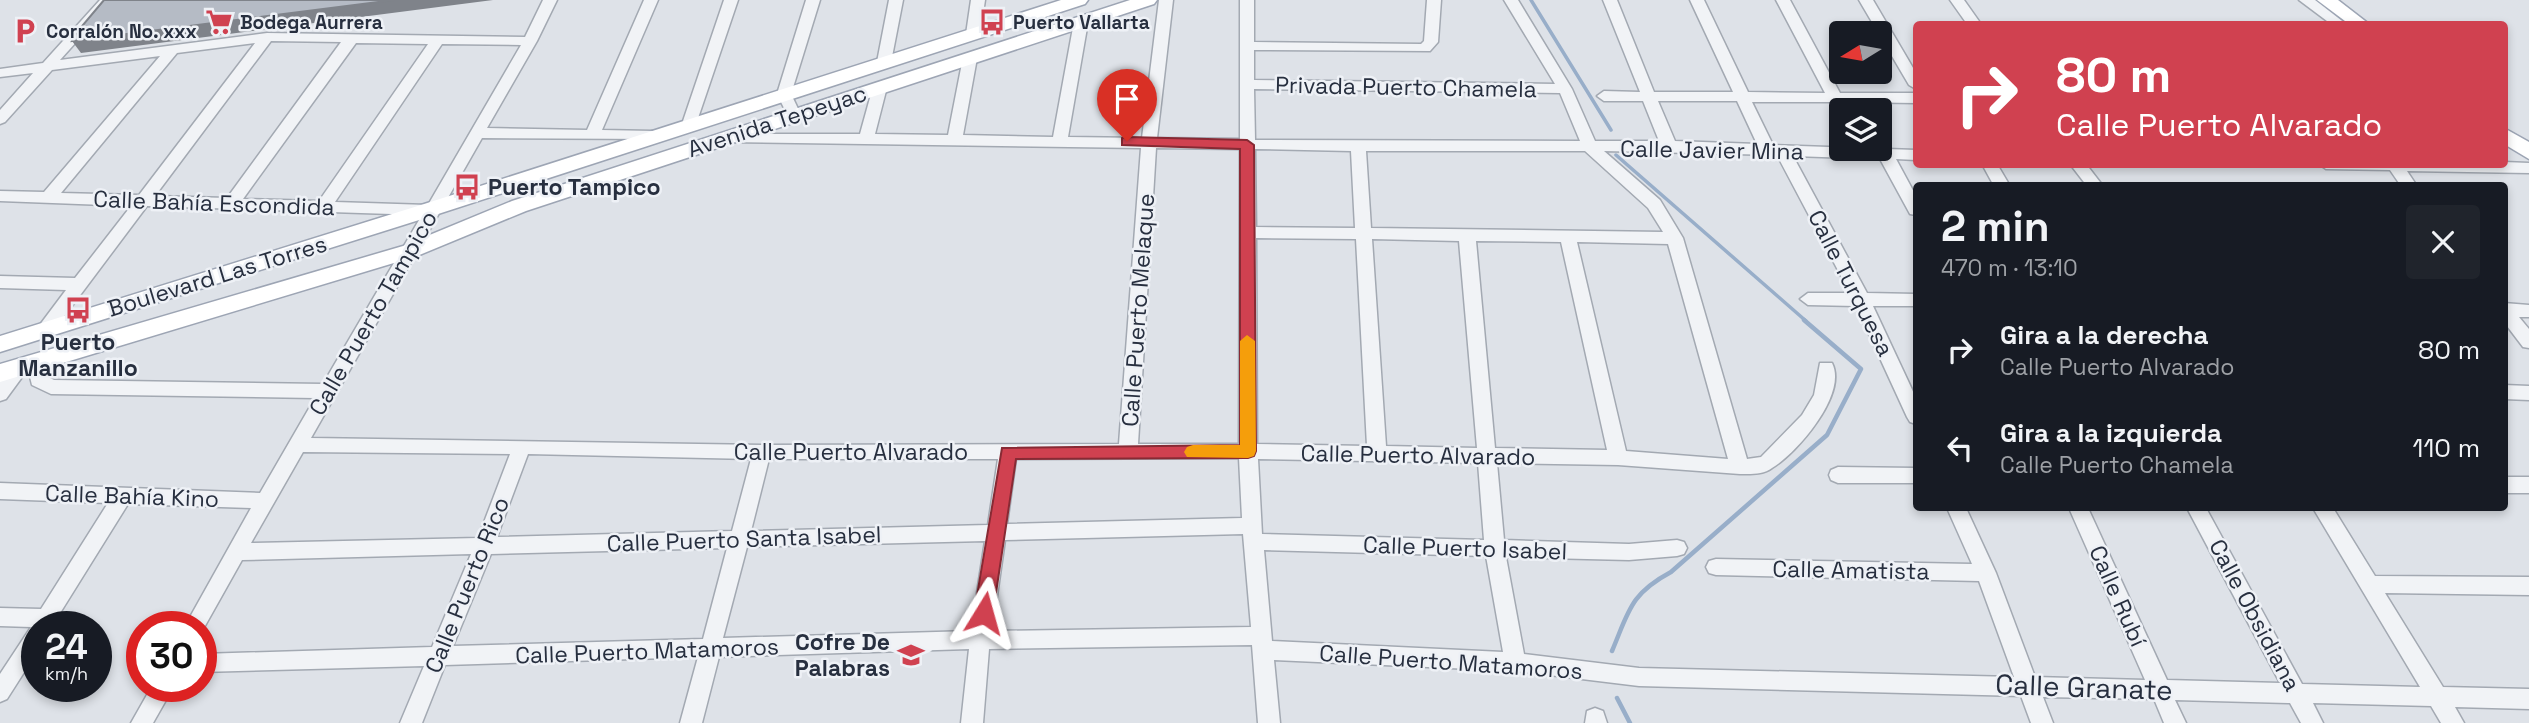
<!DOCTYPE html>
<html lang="es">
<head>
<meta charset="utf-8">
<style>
  :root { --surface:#171b24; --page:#20242c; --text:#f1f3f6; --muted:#9ea1a6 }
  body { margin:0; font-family:"Space Grotesk",sans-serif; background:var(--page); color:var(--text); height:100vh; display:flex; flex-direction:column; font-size:26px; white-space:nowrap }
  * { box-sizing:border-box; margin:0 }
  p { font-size:23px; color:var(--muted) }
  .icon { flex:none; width:38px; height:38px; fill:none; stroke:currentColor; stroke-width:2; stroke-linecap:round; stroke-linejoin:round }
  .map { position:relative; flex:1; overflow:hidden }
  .panel { position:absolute; left:1913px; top:182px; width:595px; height:329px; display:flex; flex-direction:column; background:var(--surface); border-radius:7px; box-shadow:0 4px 10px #0003 }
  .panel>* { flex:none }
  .banner { position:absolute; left:1913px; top:21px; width:595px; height:147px; border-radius:7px; box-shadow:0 4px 10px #0003; background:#d04150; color:#fff; overflow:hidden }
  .needle { width:46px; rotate:259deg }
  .controls { position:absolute; left:1829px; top:21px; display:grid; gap:14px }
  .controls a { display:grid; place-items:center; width:63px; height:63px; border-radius:7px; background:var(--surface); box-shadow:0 4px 10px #0003; font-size:35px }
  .speed { position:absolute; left:21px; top:611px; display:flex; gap:14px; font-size:35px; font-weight:700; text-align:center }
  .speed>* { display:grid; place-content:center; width:91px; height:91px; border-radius:50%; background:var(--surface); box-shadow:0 4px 10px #0003; line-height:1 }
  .speed small { font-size:18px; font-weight:400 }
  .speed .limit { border:10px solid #d22; background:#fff; color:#111 }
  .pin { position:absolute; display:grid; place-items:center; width:60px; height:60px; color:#fff; margin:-72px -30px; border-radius:50% 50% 50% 0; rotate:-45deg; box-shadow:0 0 7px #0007 }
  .pin .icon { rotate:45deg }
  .me { position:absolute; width:77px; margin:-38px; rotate:8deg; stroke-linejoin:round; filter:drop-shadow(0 0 5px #0008) }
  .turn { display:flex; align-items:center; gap:24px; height:147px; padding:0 28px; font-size:32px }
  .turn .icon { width:91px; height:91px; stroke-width:2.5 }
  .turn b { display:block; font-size:49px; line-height:60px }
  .round { display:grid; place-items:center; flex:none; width:74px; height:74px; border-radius:7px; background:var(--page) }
  .summary { display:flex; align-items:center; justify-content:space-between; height:119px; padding:0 28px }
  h1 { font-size:42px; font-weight:700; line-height:52px }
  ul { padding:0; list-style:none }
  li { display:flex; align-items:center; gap:21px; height:98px; padding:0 28px }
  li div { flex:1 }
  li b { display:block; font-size:26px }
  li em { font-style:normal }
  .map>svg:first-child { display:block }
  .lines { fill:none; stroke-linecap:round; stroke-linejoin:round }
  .stream-far1 { stroke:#98aec9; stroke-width:3.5 }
  .stream { stroke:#98aec9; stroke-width:4.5 }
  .minor-casing { stroke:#a3a9b2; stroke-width:3 }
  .major-casing { stroke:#9da5b4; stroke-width:3 }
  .minor { fill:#f1f3f6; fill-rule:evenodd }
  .major { fill:#fff; fill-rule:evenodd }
  .shaded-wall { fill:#7f838a }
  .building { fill:#b5bbc5; stroke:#7f838a; stroke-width:2 }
  .route { fill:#d04150; stroke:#872a34; stroke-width:2 }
  .slow { fill:#f59e0b }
  .labels { text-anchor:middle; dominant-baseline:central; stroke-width:5; stroke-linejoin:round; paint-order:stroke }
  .far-poi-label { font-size:19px; font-weight:bold; fill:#272f3f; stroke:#eef1f6; text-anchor:start }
  .street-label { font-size:23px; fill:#272f3f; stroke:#eef1f6 }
  .poi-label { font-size:23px; font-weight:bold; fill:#272f3f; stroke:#eef1f6; text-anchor:start }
  .near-street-label { font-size:28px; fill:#272f3f; stroke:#eef1f6 }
</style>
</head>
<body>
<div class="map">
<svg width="2529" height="723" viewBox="0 0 2529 723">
  <rect width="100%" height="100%" fill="#dee2e8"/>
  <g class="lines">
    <path class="stream-far1" d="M 1531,0 L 1611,130
      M 1616,155 L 1806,321"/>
    <path class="stream" d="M 1612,651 C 1629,611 1630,594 1671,572 L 1827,435 L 1861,369 L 1804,320
      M 1617,698 L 1630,723"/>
    <g class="minor-casing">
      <path id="minor" d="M 100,0 L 114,0 L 60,60 L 267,33 L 525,37 L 543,0 L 557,0 L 537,41 L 487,128 L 587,130 L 644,0 L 658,0 L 602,130 L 653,131 L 658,133 L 661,136 L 658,139 L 482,138 L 311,438 L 762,445 L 1119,444 L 1141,148 L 727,142 L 722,140 L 719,137 L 722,134 L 860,134 L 873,87 L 880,82 L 887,87 L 875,134 L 948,135 L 963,58 L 970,54 L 977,58 L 963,135 L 1053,137 L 1074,22 L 1081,18 L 1088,22 L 1068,137 L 1142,138 L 1159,0 L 1173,0 L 1157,138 L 1240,139 L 1240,0 L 1254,0 L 1254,42 L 1421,44 L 1424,41 L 1427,0 L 1441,0 L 1438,42 L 1430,51 L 1254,50 L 1254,80 L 1555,84 L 1504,0 L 1518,0 L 1572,89 L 1595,141 L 1659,141 L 1643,101 L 1604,101 L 1597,96 L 1604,91 L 1640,92 L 1603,0 L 1617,0 L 1654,92 L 1733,92 L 1690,0 L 1704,0 L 1748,92 L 1825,93 L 1776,0 L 1790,0 L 1840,93 L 1916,93 L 1916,103 L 1845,102 L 1849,110 L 1841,110 L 1841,114 L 1837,113 L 1830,102 L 1752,102 L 1773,145 L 1916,150 L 1916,160 L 1896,159 L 1916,196 L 1916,215 L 1910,214 L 1880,159 L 1793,156 L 1867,293 L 1916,294 L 1916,306 L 1873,306 L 1916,398 L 1916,424 L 1910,422 L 1907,417 L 1856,306 L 1808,305 L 1800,299 L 1808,293 L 1850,293 L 1777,155 L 1604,151 L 1660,200 L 1683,238 L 1747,459 L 1761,457 L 1802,415 L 1814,395 L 1820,363 L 1832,363 C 1848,394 1797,453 1772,468 C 1763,475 1751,474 1740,474 L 1618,465 L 1497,463 L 1504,540 L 1629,544 L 1677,540 L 1684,542 L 1687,548 L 1684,554 L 1677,556 L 1629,560 L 1506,557 L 1524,654 L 1639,668 L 2014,677 L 1979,581 L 1716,575 L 1709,573 L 1706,567 L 1709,561 L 1716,559 L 1972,564 L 1947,508 L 1966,508 L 1996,573 L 2035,677 L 2145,680 L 2069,508 L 2088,508 L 2167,680 L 2280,683 L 2187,508 L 2206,508 L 2302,684 L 2420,687 L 2313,508 L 2333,508 L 2375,576 L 2529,577 L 2529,595 L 2385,593 L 2443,687 L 2529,689 L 2529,709 L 2455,707 L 2464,723 L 2441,723 L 2431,706 L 2313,703 L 2323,723 L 2301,723 L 2290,703 L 2175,700 L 2186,723 L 2164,723 L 2154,699 L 2043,697 L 2053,723 L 2031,723 L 2021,696 L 1639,686 L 1515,671 L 1274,660 L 1280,723 L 1258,723 L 1252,645 L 989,649 L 983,723 L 961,723 L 969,649 L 719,657 L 702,723 L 680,723 L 698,657 L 445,665 L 422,723 L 400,723 L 424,666 L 201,672 L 201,654 L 432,647 L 471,554 L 242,560 L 201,633 L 201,626 L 185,626 L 251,508 L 128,504 L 52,626 L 37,626 L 37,652 L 7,699 L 0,702 L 0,674 L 31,627 L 0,626 L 0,608 L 41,609 L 108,503 L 0,499 L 0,483 L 260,493 L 315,398 L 51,394 L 32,385 L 28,369 L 6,399 L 0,401 L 0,381 L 15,361 L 27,361 L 30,356 L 42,356 L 46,376 L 54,380 L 323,384 L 422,215 L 147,206 L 51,334 L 39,334 L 36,330 L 66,290 L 0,288 L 0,276 L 75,278 L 131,206 L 0,201 L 0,191 L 44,192 L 160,56 L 52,70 L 5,122 L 0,124 L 0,110 L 33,73 L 0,77 L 0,69 L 43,63 ZM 271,41 L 341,42 L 227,198 L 155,196 ZM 255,43 L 139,195 L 61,193 L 177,53 ZM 356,43 L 428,44 L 319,201 L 243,199 ZM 442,44 L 521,45 L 428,205 L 335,202 ZM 1254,89 L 1560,93 L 1580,141 L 1255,140 ZM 1658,101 L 1737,101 L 1757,144 L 1675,141 ZM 1156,148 L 1240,149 L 1239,444 L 1138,444 ZM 1255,149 L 1351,151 L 1355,228 L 1256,227 ZM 1366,151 L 1585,151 L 1648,208 L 1663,232 L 1371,228 ZM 1256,238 L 1356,239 L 1367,446 L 1257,444 ZM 1372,239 L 1459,241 L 1477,448 L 1386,446 ZM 1476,241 L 1561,242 L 1607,450 L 1495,448 ZM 1577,242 L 1668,244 L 1728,459 L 1626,451 ZM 303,452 L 510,454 L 478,538 L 251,543 ZM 528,454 L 751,459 L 732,531 L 497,537 ZM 1239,458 L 1242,518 L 1007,524 L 1016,459 ZM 769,459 L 998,459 L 988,525 L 751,531 ZM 1258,459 L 1478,463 L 1484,540 L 1262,534 ZM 1243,534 L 1251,627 L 992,631 L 1005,540 ZM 985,541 L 971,631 L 723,638 L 747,547 ZM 727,548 L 703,639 L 453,646 L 491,554 ZM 1264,550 L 1486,556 L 1503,652 L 1272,641 Z
        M 724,0 L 738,0 L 696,124 L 694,127 L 684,127 L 682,124 Z
        M 806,0 L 820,0 L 791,94 L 801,115 L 794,120 L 789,118 L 777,94 Z
        M 889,0 L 903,0 L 891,62 L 884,66 L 877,62 Z
        M 971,0 L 985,0 L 980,34 L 973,38 L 966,34 Z
        M 1859,0 L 1873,0 L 1916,73 L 1916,89 L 1909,85 Z
        M 1950,0 L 1964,0 L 1981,24 L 1967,24 Z
        M 2299,0 L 2315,0 L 2346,24 L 2331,24 Z
        M 2504,162 L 2529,163 L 2529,173 L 2407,171 L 2417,186 L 2401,186 L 2390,170 L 2326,169 L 2319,164 Z
        M 1982,164 L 1997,164 L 2010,186 L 1994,186 Z
        M 2070,164 L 2086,164 L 2103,186 L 2087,186 Z
        M 2504,303 L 2529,305 L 2529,317 L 2519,317 L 2529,329 L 2529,348 L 2523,347 L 2504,322 Z
        M 2504,385 L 2529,386 L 2529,400 L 2504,399 Z
        M 1838,467 L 1916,468 L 1916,483 L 1838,483 L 1831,480 L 1829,475 L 1831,470 Z
        M 2504,477 L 2529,477 L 2529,493 L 2504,493 Z
        M 152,686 L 174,686 L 153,723 L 131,723 Z
        M 1595,708 L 1603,711 L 1607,723 L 1585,723 L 1587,711 Z"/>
    </g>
    <g class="major-casing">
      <path id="major" d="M 1061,0 L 1088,0 L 1085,4 L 435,215 L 0,352 L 0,336 L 421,205 Z
        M 1130,0 L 1157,0 L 1154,4 L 526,211 L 417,256 L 0,382 L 0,364 L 403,246 L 512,201 Z
        M 2317,0 L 2338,0 L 2369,24 L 2349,24 Z
        M 2504,128 L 2529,142 L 2529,159 L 2504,144 Z"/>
    </g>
    <use href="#minor" class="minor"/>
    <use href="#major" class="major"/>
  </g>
  <path class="shaded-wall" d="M 394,0 L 493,0 L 81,53 L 72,41 Z"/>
  <path class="building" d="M 104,0 L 394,0 L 72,41 L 77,32 Z"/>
  <path class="route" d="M 1127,137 L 1247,140 L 1254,145 L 1256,451 L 1254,456 L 1248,458 L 1016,459 L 993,613 L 990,619 L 984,621 L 977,619 L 974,613 L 1002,448 L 1240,445 L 1240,149 L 1122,145 L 1122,138 Z"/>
  <path class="slow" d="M 1247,335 L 1255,341 L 1256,451 L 1254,456 L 1248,458 L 1187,457 L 1184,452 L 1187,447 L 1193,445 L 1240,445 L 1240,341 Z"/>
  <defs>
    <g id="supermarket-bare" transform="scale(2.1)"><path d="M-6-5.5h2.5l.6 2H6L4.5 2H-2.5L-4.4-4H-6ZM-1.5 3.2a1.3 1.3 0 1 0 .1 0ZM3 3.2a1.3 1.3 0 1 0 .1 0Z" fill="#d04150" stroke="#eef1f6" stroke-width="2.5" paint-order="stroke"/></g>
    <g id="bus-bare" transform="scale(2.1)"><path d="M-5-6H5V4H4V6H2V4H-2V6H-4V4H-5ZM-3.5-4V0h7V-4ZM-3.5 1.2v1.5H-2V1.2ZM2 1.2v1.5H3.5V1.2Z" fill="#d04150" stroke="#eef1f6" stroke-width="2.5" paint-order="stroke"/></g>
    <g id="parking-bare" transform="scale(2.1)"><path d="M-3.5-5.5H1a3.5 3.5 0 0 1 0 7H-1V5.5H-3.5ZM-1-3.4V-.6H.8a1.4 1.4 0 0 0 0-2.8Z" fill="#d04150" stroke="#eef1f6" stroke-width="2.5" paint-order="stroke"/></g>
    <g id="school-bare" transform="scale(2.1)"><path d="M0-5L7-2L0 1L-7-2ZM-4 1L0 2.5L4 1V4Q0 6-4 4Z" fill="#d04150" stroke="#eef1f6" stroke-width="2.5" paint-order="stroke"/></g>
  </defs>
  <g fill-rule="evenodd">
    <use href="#supermarket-bare" x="219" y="22"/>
    <use href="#bus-bare" x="992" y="22"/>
    <use href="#parking-bare" x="25" y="31"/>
    <use href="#bus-bare" x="467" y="187"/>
    <use href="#bus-bare" x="78" y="310"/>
    <use href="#school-bare" x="911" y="655"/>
  </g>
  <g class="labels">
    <g class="far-poi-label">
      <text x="240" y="22">Bodega Aurrera</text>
      <text x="1013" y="22">Puerto Vallarta</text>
      <text x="46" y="31">Corralón No. xxx</text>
    </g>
    <g class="street-label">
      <text transform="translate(1406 87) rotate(1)">Privada Puerto Chamela</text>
      <text transform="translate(777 121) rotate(-18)">Avenida Tepeyac</text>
      <text transform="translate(1712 150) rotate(1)">Calle Javier Mina</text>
      <text transform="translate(214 203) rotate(2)">Calle Bahía Escondida</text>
      <text transform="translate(217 276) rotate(-17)">Boulevard Las Torres</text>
      <text transform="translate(1851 283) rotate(63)">Calle Turquesa</text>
      <text transform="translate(1138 310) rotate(-86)">Calle Puerto Melaque</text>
      <text transform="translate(373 313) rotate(-60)">Calle Puerto Tampico</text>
      <text x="851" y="452">Calle Puerto Alvarado</text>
      <text transform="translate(1418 455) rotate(1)">Calle Puerto Alvarado</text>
      <text transform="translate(132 496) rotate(2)">Calle Bahía Kino</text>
      <text transform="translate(744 539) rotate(-2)">Calle Puerto Santa Isabel</text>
      <text transform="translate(1465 548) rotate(2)">Calle Puerto Isabel</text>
      <text transform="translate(1851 570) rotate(1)">Calle Amatista</text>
      <text transform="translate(467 585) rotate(-68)">Calle Puerto Rico</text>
      <text transform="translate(2118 596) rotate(66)">Calle Rubí</text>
      <text transform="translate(2255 615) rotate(62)">Calle Obsidiana</text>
      <text transform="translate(647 651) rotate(-2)">Calle Puerto Matamoros</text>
      <text transform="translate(1451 662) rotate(4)">Calle Puerto Matamoros</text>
    </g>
    <g class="poi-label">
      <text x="488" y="187">Puerto Tampico</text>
      <text x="78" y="342" text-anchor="middle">Puerto<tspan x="78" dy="26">Manzanillo</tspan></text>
      <text x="890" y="642" text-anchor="end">Cofre De<tspan x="890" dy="26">Palabras</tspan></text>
    </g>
    <g class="near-street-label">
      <text transform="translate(2084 687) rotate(2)">Calle Granate</text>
    </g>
  </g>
</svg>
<div class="controls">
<a><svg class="needle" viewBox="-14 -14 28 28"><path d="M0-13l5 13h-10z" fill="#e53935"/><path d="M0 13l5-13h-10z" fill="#9ea1a6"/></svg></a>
<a><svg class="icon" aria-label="layers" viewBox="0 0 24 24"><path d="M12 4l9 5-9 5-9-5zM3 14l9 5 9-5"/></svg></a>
</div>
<div class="speed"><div>24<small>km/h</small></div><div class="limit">30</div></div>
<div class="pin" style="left:1127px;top:141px;background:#d93025"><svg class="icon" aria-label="arrive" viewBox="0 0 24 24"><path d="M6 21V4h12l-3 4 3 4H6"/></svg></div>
<svg class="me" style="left:984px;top:613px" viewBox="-20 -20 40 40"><path d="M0-17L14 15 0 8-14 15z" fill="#d04150" stroke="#fff" stroke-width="4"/></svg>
<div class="banner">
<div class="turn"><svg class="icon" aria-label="right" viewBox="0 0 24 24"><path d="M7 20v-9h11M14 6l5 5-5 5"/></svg><div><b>80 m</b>Calle Puerto Alvarado</div></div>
</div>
<section class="panel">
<div class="summary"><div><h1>2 min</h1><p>470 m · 13:10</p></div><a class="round"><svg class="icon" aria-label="close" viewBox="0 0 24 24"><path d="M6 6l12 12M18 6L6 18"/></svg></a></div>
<ul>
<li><svg class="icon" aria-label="right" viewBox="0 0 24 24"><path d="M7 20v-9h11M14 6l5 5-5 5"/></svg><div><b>Gira a la derecha</b><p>Calle Puerto Alvarado</p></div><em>80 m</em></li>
<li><svg class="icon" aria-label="left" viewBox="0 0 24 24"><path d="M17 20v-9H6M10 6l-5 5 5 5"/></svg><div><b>Gira a la izquierda</b><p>Calle Puerto Chamela</p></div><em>110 m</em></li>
</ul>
</section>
</div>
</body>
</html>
